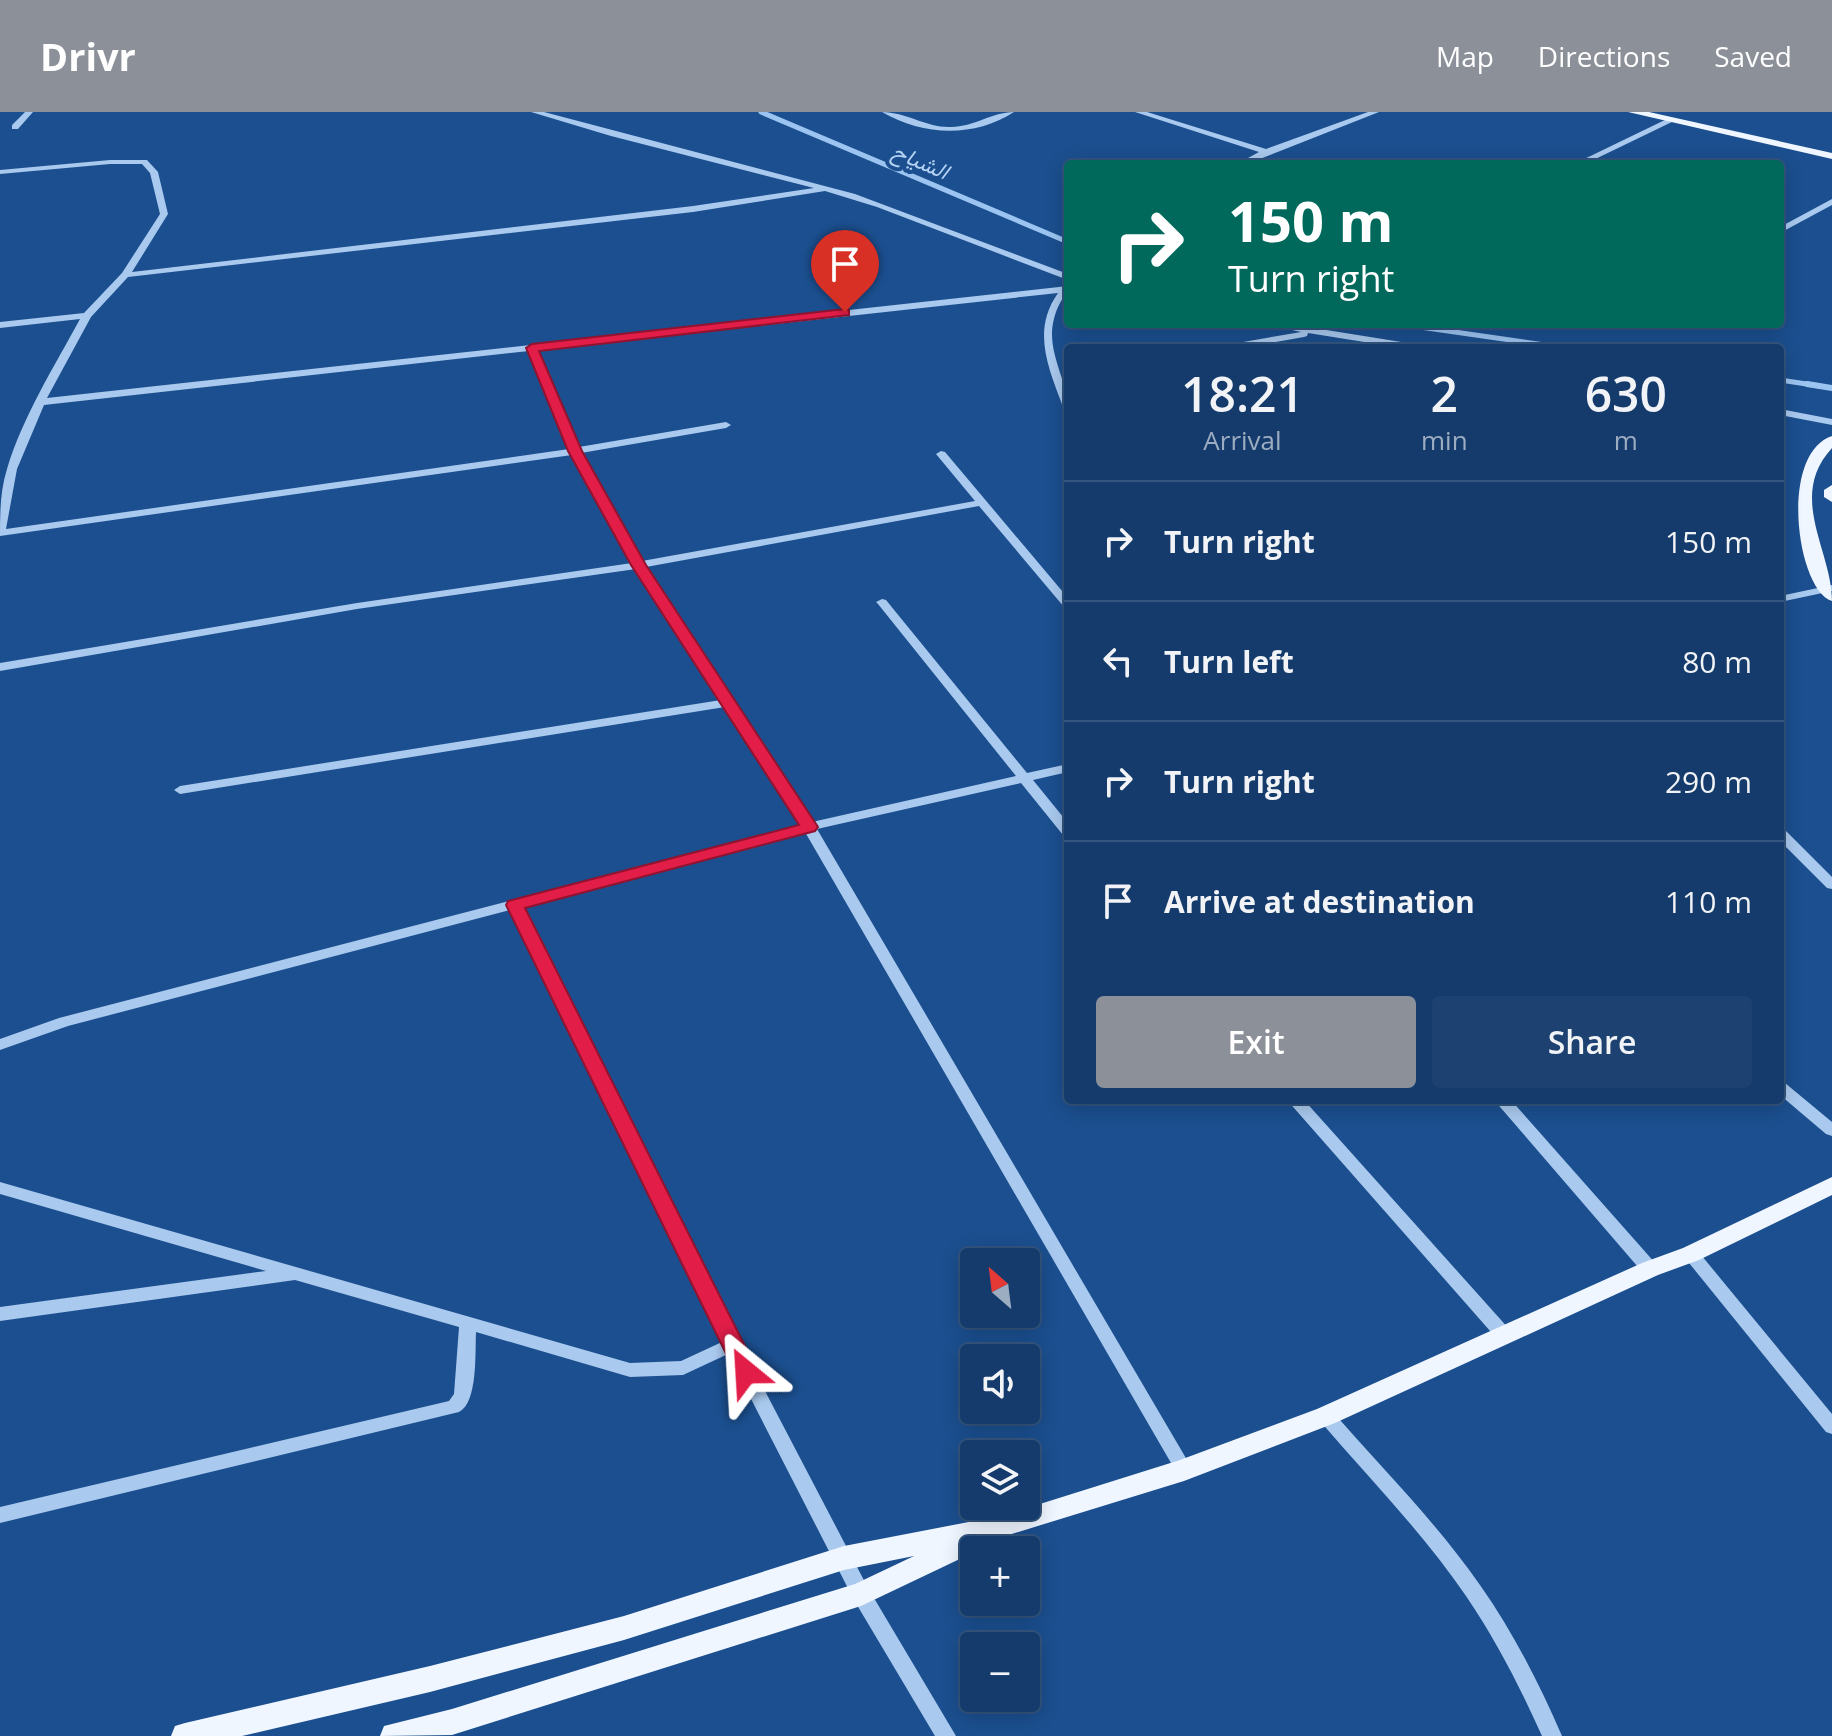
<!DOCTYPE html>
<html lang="en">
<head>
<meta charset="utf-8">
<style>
  :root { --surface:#143b6b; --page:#1d4271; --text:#f1f3f6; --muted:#9dadc1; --line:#33557e; --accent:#8c9099 }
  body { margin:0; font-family:"Open Sans",Vazirmatn,sans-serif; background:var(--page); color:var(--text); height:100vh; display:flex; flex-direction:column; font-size:30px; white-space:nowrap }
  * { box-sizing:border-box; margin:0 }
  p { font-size:26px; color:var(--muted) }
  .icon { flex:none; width:44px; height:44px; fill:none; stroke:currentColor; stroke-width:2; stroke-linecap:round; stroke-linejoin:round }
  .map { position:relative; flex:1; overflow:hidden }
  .sheet { position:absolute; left:1064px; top:232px; width:720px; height:760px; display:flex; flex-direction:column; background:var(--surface); border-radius:8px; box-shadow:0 4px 20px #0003,0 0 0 2px var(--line) }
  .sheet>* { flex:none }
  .banner { position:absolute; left:1064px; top:48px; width:720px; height:168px; border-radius:8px; box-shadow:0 4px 20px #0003,0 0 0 2px var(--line); background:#00695c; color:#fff; overflow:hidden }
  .needle { width:52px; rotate:332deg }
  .fabs { position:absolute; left:960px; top:1136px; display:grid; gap:16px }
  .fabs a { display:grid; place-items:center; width:80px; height:80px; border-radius:8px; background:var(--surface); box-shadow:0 4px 20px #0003,0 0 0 2px var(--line); font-size:40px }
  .pin { position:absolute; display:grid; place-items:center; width:68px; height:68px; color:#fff; margin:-82px -34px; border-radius:50% 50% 50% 0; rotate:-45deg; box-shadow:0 0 8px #0007 }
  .pin .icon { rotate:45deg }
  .me { position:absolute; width:88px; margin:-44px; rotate:333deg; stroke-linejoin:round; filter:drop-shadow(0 0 6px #0008) }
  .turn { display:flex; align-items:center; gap:28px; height:168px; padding:0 32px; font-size:36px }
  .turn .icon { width:104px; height:104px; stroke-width:2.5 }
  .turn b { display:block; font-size:56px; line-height:68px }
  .eta { display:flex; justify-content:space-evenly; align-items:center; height:136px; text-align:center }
  .eta b { font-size:48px; font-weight:600; line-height:56px }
  .action { display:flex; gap:16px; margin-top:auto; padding:16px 32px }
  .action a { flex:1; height:92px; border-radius:8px; background:var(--accent); color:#fff; font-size:32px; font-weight:600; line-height:92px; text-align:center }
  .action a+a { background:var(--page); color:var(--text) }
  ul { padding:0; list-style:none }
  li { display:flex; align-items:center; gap:24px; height:120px; padding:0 32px; border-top:2px solid var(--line) }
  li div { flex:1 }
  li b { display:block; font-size:30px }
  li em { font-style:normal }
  header { display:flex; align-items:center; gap:48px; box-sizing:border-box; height:112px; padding:0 40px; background:var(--accent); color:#fff }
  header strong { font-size:38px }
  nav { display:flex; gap:44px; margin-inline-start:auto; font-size:28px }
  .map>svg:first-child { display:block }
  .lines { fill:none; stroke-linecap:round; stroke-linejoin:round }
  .stream-far1 { stroke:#9cc4f0; stroke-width:5 }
  .stream { stroke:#9cc4f0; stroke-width:6 }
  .minor { fill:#a9c9ee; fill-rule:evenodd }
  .major { fill:#f0f6ff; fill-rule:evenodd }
  .route { fill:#e11d48; stroke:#92132f; stroke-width:2 }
  .labels { text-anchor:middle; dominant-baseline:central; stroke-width:8; stroke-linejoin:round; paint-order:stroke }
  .far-water-label { font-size:22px; font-style:italic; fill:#b5d3f5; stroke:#1b4f8f }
</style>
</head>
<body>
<header>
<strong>Drivr</strong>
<nav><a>Map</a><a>Directions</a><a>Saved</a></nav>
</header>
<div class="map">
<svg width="1832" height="1624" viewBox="0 0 1832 1624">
  <rect width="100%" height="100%" fill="#1b4f8f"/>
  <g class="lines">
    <path class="stream-far1" d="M 761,0 L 1068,130
      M 1399,212 L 1566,236
      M 1780,268 L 1820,274"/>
    <path class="stream" d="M 1807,272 L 1832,276"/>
    <path class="minor" d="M 25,0 L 33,0 L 18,17 L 12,17 L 12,13 Z
      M 531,0 L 544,0 L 855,82 L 1068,162 L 1068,168 L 877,95 L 825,79 L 693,100 L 128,165 L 91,205 L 47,286 L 1068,174 C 1068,182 1064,184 1060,191 C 1055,200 1052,212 1052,222 C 1052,249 1068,272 1068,298 L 1063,295 C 1049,257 1031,219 1058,181 L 538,238 L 579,335 L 726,310 L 731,313 L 726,316 L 581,341 L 642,449 L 975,389 L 936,342 L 941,339 L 945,340 L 1068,486 L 1068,496 L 1064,495 L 979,394 L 646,455 L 812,710 L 1016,664 L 878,492 L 876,490 L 882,487 L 886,488 L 1027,661 L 1068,652 L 1068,660 L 1033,668 L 1068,711 L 1068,724 L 1063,723 L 1021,671 L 817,717 L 1190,1353 L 1193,1358 L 1190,1363 L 1184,1366 L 1178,1363 L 805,720 L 523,794 L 741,1233 L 868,1476 L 956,1624 L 935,1624 L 854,1488 L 728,1242 L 683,1263 L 630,1265 L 476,1220 C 475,1240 478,1291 459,1300 L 0,1411 L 0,1395 L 449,1289 L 454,1282 L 459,1215 L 295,1168 L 0,1209 L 0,1195 L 266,1159 L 0,1082 L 0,1070 L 630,1251 L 681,1249 L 722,1230 L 510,798 L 68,914 L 0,938 L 0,927 L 59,906 L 801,713 L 725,595 L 180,682 L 174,678 L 180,674 L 721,588 L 636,457 L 357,497 L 0,559 L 0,551 L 357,491 L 632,451 L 572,343 L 0,424 C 0,402 0,379 7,357 C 23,304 54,255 80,207 L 0,216 L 0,210 L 84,201 L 122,161 L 160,102 L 150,61 L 142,52 L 110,52 L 0,62 L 0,58 L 110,48 L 147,48 L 158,60 L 168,102 L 132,160 L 693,94 L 814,76 L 611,24 ZM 529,239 L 569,337 L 6,417 L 17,357 L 44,293 Z
      M 882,0 C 906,0 927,16 951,15 C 974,15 992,0 1014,0 C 974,26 923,24 882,0 Z
      M 1135,0 L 1147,0 L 1266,37 L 1368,0 L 1379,0 L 1247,52 L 1237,52 L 1259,40 Z
      M 1669,6 L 1676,8 L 1585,52 L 1574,52 Z
      M 1832,87 L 1832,93 L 1780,121 L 1780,115 Z
      M 1266,212 L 1289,212 L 1420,233 L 1425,236 L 1402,236 L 1308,221 L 1307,224 L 1304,225 L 1242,236 L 1221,236 L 1226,233 L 1301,220 Z
      M 1602,212 L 1614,212 L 1605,217 L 1600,214 Z
      M 1780,297 L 1832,307 L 1832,313 L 1780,303 Z
      M 1832,473 L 1832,479 L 1780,490 L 1780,484 Z
      M 1780,717 L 1785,718 L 1832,765 L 1832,777 L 1827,776 L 1780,729 Z
      M 1780,970 L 1785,971 L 1832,1010 L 1832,1024 L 1826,1022 L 1780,983 Z
      M 1287,988 L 1304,988 L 1510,1218 L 1513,1223 L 1510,1228 L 1504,1230 L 1498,1228 Z
      M 1494,988 L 1511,988 L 1656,1152 L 1658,1157 L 1656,1162 L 1650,1163 L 1644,1162 Z
      M 1691,1136 L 1697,1138 L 1832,1302 L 1832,1322 L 1826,1320 L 1685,1146 L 1683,1142 L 1685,1138 Z
      M 1326,1297 L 1332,1299 C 1382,1356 1436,1410 1480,1473 C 1513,1520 1539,1571 1562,1624 L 1542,1624 C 1520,1575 1496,1528 1466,1484 C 1423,1421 1369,1366 1320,1309 L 1317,1304 L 1320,1299 Z"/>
    <path class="major" d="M 1628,0 L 1649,0 L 1832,41 L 1832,47 Z
      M 1832,324 L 1832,336 C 1787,385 1832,438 1832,489 C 1797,479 1778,342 1832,324 Z
      M 1832,373 L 1832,390 L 1824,385 L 1824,378 Z
      M 1832,1065 L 1832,1083 L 1699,1148 L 1658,1163 L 1335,1311 L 1184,1369 L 989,1429 L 985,1435 L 861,1494 L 452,1623 L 380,1624 L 384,1614 L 452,1597 L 855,1472 L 914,1444 L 844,1458 L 624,1528 L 430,1580 L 242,1624 L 171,1624 L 175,1614 L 185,1611 L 430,1554 L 624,1504 L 844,1434 L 1005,1403 L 1180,1348 L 1317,1297 L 1642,1151 L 1683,1136 Z"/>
  </g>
  <path class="route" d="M 845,197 L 849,198 L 849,203 L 539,239 L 582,339 L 646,453 L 818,715 L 815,719 L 525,796 L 758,1260 L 754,1266 L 746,1269 L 738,1266 L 735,1260 L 506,793 L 508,789 L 799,713 L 631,453 L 568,339 L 526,236 L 532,232 Z"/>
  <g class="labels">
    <g class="far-water-label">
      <text transform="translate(921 48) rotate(23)">الشياح</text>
    </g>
  </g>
</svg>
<div class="fabs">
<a><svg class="needle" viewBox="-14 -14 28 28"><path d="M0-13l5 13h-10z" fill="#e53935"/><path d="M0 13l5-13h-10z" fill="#9dadc1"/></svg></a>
<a><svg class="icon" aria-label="sound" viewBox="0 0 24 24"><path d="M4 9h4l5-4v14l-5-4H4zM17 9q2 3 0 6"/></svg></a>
<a><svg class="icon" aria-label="layers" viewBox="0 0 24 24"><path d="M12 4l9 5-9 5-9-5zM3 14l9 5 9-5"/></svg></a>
<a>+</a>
<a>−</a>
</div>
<div class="pin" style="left:845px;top:200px;background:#d93025"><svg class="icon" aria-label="arrive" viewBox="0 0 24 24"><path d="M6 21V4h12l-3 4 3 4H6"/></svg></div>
<svg class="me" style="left:746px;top:1260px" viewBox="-20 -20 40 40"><path d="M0-17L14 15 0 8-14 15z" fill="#e11d48" stroke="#fff" stroke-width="4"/></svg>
<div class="banner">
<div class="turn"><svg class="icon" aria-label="right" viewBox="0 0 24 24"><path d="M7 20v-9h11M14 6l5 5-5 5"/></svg><div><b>150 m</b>Turn right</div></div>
</div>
<section class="sheet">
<div class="eta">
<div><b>18:21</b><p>Arrival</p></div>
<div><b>2</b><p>min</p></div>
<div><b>630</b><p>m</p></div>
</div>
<ul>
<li><svg class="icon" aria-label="right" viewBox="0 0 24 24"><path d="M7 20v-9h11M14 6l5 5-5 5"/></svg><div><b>Turn right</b></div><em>150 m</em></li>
<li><svg class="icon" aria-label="left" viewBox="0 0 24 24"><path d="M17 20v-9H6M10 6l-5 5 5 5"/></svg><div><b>Turn left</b></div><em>80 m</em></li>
<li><svg class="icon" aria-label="right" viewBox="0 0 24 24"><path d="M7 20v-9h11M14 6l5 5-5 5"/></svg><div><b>Turn right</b></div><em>290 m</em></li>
<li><svg class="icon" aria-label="arrive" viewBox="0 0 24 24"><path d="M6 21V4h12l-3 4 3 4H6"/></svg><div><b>Arrive at destination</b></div><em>110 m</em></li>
</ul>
<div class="action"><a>Exit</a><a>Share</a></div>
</section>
</div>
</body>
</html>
